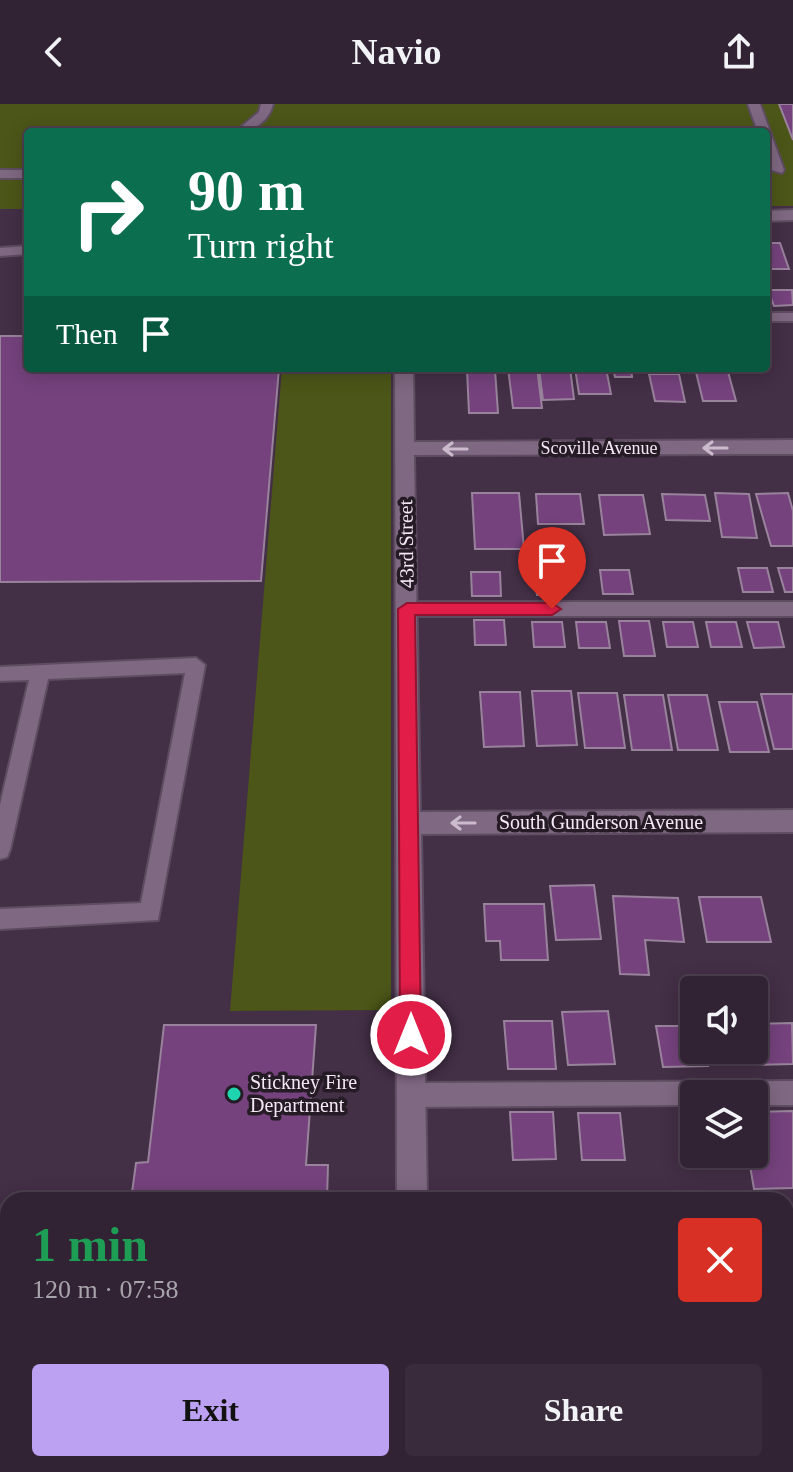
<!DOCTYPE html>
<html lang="en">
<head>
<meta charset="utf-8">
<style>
  :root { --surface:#322334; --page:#3a2b3c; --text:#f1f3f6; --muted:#a8a4ac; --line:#4d404f; --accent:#bca0f2 }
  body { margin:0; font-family:Georgia,serif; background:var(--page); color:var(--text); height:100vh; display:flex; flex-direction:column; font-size:30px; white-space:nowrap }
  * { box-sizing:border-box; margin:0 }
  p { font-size:26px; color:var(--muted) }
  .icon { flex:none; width:44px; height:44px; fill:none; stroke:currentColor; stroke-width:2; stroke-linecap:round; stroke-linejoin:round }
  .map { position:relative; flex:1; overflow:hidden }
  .details { position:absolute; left:0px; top:1088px; width:794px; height:280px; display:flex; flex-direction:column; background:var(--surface); border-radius:24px 24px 0 0; box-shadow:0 4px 20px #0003,0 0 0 2px var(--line) }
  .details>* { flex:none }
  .guide { position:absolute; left:24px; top:24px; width:746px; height:244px; border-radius:8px; box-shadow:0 4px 20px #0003,0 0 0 2px var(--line); background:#0b6e4f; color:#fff; overflow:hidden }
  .tools { position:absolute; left:680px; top:872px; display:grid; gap:16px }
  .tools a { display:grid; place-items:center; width:88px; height:88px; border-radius:8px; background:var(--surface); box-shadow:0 4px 20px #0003,0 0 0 2px var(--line); font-size:40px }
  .pin { position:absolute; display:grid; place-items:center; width:68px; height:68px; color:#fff; margin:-82px -34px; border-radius:50% 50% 50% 0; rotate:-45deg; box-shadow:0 0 8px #0007 }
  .pin .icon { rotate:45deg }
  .me { position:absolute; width:88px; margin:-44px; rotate:0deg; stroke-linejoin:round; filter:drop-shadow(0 0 6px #0008) }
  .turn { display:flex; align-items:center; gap:28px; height:168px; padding:0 32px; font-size:36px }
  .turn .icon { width:104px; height:104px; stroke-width:2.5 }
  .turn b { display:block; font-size:56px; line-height:68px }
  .then { display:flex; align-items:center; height:76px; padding:0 32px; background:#0003; gap:16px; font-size:30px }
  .round { display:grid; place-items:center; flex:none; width:84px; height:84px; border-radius:8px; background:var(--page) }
  .headline { display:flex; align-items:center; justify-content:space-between; height:136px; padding:0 32px }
  h1 { font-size:48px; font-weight:800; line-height:60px; color:#1e9e55 }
  .primary-button { display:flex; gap:16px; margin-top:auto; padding:16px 32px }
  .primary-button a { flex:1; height:92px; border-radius:8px; background:var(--accent); color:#111; font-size:32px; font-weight:800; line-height:92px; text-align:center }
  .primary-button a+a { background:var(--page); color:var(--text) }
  header { display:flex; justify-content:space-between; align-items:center; height:104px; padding:0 32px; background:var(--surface); font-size:36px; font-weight:800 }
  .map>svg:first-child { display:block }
  .green { fill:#4c5618 }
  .building { fill:#75427d; stroke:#99829c; stroke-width:2 }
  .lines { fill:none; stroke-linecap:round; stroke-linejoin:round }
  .service-casing { stroke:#5e4c61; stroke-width:4 }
  .minor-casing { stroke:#5e4c61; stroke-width:4 }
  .service { fill:#7f6882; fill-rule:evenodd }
  .minor { fill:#7f6882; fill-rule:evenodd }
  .oneway { stroke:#cbbbcd }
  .route { fill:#e11d48; stroke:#92132f; stroke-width:2 }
  .poi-dot { fill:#1fd5b0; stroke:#241b25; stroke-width:3 }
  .labels { text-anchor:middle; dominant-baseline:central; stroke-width:7; stroke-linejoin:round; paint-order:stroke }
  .far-street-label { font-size:18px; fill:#f4e7f6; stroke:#241b25 }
  .street-label { font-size:20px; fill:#f4e7f6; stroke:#241b25 }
  .poi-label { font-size:20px; fill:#f4e7f6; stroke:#241b25; text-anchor:start }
</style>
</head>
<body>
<header><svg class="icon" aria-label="back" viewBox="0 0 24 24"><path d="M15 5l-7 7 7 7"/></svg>Navio<svg class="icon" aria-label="share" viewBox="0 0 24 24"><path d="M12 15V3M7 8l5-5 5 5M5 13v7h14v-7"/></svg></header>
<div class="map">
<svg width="793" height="1368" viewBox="0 0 793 1368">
  <rect width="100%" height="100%" fill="#432f46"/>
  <path class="green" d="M 0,0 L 793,0 L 793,102 L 766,102 L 766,28 L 28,28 L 28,105 L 0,105 Z
    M 282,264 L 391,264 L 391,906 L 230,907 Z"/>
  <path class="building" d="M 779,0 L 793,0 L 793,36 Z
    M 766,139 L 780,139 L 789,165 L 766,165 Z
    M 768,186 L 792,186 L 793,201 L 774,202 Z
    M 0,232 L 28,232 L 28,264 L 279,264 L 261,477 L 0,478 Z
    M 508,264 L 537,264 L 542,304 L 513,304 Z
    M 539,264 L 570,264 L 574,295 L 543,296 Z
    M 575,264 L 606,264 L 611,290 L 579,290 Z
    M 613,264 L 631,264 L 632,273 L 615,273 Z
    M 695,264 L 727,264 L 736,297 L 703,297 Z
    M 467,266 L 495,266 L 498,309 L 469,309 Z
    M 649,270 L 679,270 L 685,298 L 655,297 Z
    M 472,389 L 519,389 L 524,445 L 475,445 Z
    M 715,389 L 749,390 L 757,434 L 722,433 Z
    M 788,389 L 793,407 L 793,442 L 771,442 L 756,390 Z
    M 536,390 L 580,390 L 584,420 L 538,420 Z
    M 662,390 L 705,391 L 710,417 L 666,416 Z
    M 599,391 L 643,391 L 650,430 L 604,431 Z
    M 738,464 L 767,464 L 773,488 L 743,488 Z
    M 778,464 L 793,464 L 793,488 L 785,488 Z
    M 600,466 L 629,466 L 633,490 L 603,490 Z
    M 534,467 L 563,467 L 566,490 L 537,491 Z
    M 471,468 L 500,468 L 501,492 L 472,492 Z
    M 474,516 L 504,516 L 506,541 L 475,541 Z
    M 619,517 L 649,517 L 655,552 L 624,552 Z
    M 532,518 L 562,518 L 565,543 L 534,543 Z
    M 576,518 L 606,518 L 610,544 L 579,544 Z
    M 663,518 L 693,518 L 698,543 L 667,543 Z
    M 706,518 L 736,518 L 742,543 L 711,543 Z
    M 747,518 L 778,518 L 784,543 L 754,544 Z
    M 532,587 L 571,587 L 577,641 L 537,642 Z
    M 480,588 L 520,588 L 524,642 L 484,643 Z
    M 578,589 L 617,589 L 625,644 L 585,644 Z
    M 761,590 L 793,590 L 793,645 L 774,645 Z
    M 624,591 L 663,591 L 672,646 L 632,646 Z
    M 668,591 L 707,591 L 718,646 L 678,646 Z
    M 719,598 L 757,598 L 769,648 L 730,648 Z
    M 594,781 L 601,835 L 556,836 L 550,782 Z
    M 613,792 L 678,794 L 684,838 L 645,836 L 649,871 L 620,870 Z
    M 699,793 L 761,793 L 771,838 L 707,838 Z
    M 484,800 L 544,800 L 548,856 L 501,856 L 500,837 L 486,837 Z
    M 608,907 L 615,960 L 568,961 L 562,908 Z
    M 504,917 L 552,917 L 556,965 L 508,965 Z
    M 792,919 L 793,960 L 757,961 L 754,920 Z
    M 164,921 L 316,921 L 306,1061 L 328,1061 L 327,1096 L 131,1096 L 136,1059 L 148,1058 Z
    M 656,922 L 694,922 L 694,946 L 705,946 L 708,962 L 663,963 Z
    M 793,1007 L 793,1084 L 754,1085 L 748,1050 L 754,1050 L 754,1008 Z
    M 510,1008 L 553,1008 L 556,1055 L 513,1056 Z
    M 578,1009 L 620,1009 L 625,1056 L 582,1056 Z
    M 701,1050 L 742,1050 L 743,1055 L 702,1056 Z
    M 0,1280 L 8,1280 L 8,1360 L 263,1360 L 263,1368 L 0,1368 Z"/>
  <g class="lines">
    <g class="service-casing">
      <path id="service" d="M 261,0 L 273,0 C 269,18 252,28 235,28 L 259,8 Z
        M 748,0 L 760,0 L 784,66 L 782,69 L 772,66 L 766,50 L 766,28 L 758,28 Z
        M 0,66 L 28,66 L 28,74 L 0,74 Z
        M 28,142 L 28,150 L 0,152 L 0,144 Z
        M 766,209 L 793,209 L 793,217 L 766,217 Z
        M 407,498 L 793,498 L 793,512 L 407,512 L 398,505 Z
        M 196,554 L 205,561 L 158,816 L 0,825 L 0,805 L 141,799 L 185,569 L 48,575 L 10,746 L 7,753 L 0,755 L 0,701 L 29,576 L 0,577 L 0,563 Z
        M 793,977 L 793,1001 L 754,1001 L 754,990 L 694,990 L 694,1001 L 411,1003 L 403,999 L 399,991 L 403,983 L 411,979 Z"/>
    </g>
    <g class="minor-casing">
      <path id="minor" d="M 793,106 L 793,116 L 766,117 L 766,107 Z
        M 395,264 L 413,264 L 414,338 L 793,336 L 793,350 L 414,351 L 420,708 L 793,706 L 793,728 L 421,730 L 427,1096 L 397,1096 Z
        M 398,1360 L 432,1360 L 433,1368 L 399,1368 Z"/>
    </g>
    <use href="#service" class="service"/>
    <use href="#minor" class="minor"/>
  </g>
  <defs><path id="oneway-shaft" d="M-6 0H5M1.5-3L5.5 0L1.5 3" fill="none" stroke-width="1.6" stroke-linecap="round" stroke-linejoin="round" transform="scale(2)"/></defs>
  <g class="oneway">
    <use href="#oneway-shaft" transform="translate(715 344) rotate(180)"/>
    <use href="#oneway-shaft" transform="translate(455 345) rotate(180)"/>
    <use href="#oneway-shaft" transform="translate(463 719) rotate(180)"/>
  </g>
  <path class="route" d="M 407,499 L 552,499 L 561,505 L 552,511 L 415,511 L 421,931 L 418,938 L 411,941 L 403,938 L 400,931 L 398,505 Z"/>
  <circle class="poi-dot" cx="234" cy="990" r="8"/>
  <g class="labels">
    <g class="far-street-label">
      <text x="599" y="344">Scoville Avenue</text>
    </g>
    <g class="street-label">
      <text transform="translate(406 440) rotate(-91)">43rd Street</text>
      <text x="601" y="718">South Gunderson Avenue</text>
    </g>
    <g class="poi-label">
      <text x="250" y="978">Stickney Fire<tspan x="250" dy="23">Department</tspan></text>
    </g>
  </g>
</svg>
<div class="tools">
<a><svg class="icon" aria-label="sound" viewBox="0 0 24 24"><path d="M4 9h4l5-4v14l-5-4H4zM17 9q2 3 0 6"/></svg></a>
<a><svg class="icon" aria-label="layers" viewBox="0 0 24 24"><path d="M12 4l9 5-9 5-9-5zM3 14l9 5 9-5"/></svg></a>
</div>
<div class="pin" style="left:552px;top:505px;background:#d93025"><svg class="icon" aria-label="arrive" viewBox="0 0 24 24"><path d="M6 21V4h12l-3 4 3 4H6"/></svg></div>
<svg class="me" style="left:411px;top:931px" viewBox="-20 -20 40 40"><circle r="17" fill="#e11d48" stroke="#fff" stroke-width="3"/><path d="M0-11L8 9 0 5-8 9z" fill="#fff"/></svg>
<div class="guide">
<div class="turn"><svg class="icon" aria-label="right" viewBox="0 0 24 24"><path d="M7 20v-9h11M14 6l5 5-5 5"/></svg><div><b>90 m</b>Turn right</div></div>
<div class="then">Then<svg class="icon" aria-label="arrive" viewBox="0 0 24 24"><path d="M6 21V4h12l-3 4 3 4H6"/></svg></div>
</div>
<section class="details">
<div class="headline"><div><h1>1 min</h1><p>120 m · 07:58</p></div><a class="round" style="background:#d93025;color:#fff"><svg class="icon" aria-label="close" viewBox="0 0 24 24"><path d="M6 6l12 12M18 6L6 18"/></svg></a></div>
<div class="primary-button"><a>Exit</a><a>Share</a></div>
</section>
</div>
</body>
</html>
